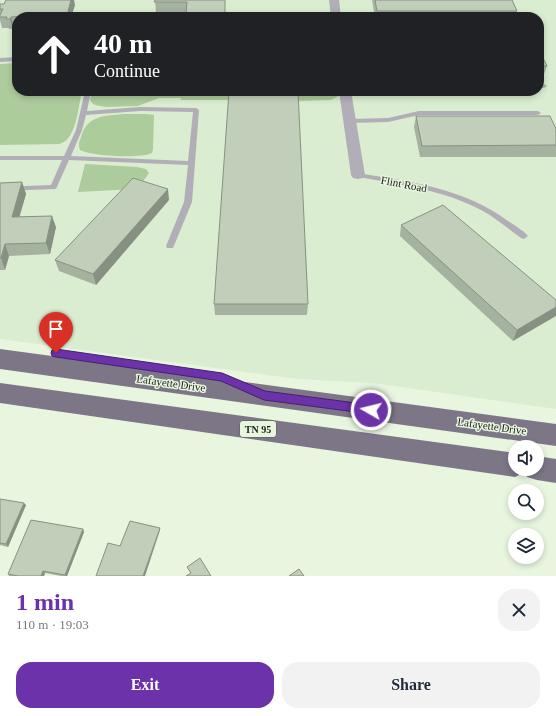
<!DOCTYPE html>
<html lang="en">
<head>
<meta charset="utf-8">
<style>
  :root { --surface:#fff; --page:#f2f2f3; --text:#1f2937; --muted:#747a83; --accent:#6c32a9 }
  body { margin:0; font-family:Georgia,serif; background:var(--page); color:var(--text); height:100vh; display:flex; flex-direction:column; font-size:15px; white-space:nowrap }
  * { box-sizing:border-box; margin:0 }
  p { font-size:13px; color:var(--muted) }
  .icon { flex:none; width:22px; height:22px; fill:none; stroke:currentColor; stroke-width:2; stroke-linecap:round; stroke-linejoin:round }
  .map { position:relative; height:576px; overflow:hidden }
  .side { display:flex; flex-direction:column; background:var(--surface); flex:1 }
  .side>* { flex:none }
  .top-card { position:absolute; left:12px; top:12px; width:532px; height:84px; border-radius:16px; box-shadow:0 2px 6px #0003; background:#202124; color:#fff; overflow:hidden }
  .buttons { position:absolute; left:508px; top:440px; display:grid; gap:8px }
  .buttons a { display:grid; place-items:center; width:36px; height:36px; border-radius:50%; background:var(--surface); box-shadow:0 2px 6px #0003; font-size:20px }
  .pin { position:absolute; display:grid; place-items:center; width:34px; height:34px; color:#fff; margin:-41px -17px; border-radius:50% 50% 50% 0; rotate:-45deg; box-shadow:0 0 4px #0007 }
  .pin .icon { rotate:45deg }
  .me { position:absolute; width:44px; margin:-22px; rotate:278deg; stroke-linejoin:round; filter:drop-shadow(0 0 3px #0008) }
  .turn { display:flex; align-items:center; gap:14px; height:84px; padding:0 16px; font-size:18px }
  .turn .icon { width:52px; height:52px; stroke-width:2.5 }
  .turn b { display:block; font-size:28px; line-height:34px }
  .round { display:grid; place-items:center; flex:none; width:42px; height:42px; border-radius:16px; background:var(--page) }
  .summary { display:flex; align-items:center; justify-content:space-between; height:68px; padding:0 16px }
  h1 { font-size:24px; font-weight:700; line-height:30px; color:var(--accent) }
  .action { display:flex; gap:8px; margin-top:auto; padding:8px 16px }
  .action a { flex:1; height:46px; border-radius:16px; background:var(--accent); color:#fff; font-size:16px; font-weight:700; line-height:46px; text-align:center }
  .action a+a { background:var(--page); color:var(--text) }
  .map>svg:first-child { display:block }
  .built { fill:#daedd0; fill-rule:evenodd }
  .green { fill:#adcc9c }
  .lines { fill:none; stroke-linecap:round; stroke-linejoin:round }
  .lane { fill:#b1aeb8; fill-rule:evenodd }
  .street { fill:#b1aeb8; fill-rule:evenodd }
  .primary { fill:#7c7687; fill-rule:evenodd }
  .wall { fill:#a6b2a0 }
  .shaded-wall { fill:#879182 }
  .building { fill:#c1cfba; stroke:#879182 }
  .route { fill:#6c32a9; stroke:#46206e }
  .labels { text-anchor:middle; dominant-baseline:central; stroke-width:3; stroke-linejoin:round; paint-order:stroke }
  .shield { fill:#e8f6e0; stroke:#575f53; stroke-width:1 }
  .shield-label { font-size:10px; font-weight:bold; fill:#191e16 }
  .street-label { font-size:11px; fill:#191e16; stroke:#e8f6e0 }
</style>
</head>
<body>
<div class="map">
<svg width="556" height="576" viewBox="0 0 556 576">
  <rect width="100%" height="100%" fill="#e8f6e0"/>
  <path class="built" d="M 0,0 L 556,0 L 556,409 L 373,383 L 297,379 L 0,339 ZM 17,17 L 539,17 L 539,91 L 17,91 Z"/>
  <path class="green" d="M 17,63 L 17,91 L 82,91 C 78,106 77,140 59,144 L 0,145 L 0,64 Z
    M 92,91 L 231,91 L 230,100 L 181,100 L 181,98 L 159,98 L 138,106 L 106,107 L 95,105 L 92,103 L 90,100 Z
    M 297,91 L 338,91 L 339,96 L 331,100 L 298,101 Z
    M 124,114 L 146,114 L 154,115 L 153,149 L 152,153 C 141,159 90,156 80,150 C 78,145 79,142 81,137 C 87,115 105,116 124,114 Z
    M 85,164 L 137,167 L 146,169 L 149,173 L 139,187 L 135,189 L 78,192 Z"/>
  <g class="lines">
    <path class="lane" d="M 17,57 L 17,61 L 0,62 L 0,58 Z
      M 539,84 L 544,84 L 547,86 L 544,88 L 539,88 Z
      M 85,91 L 91,91 L 87,111 L 140,107 L 196,108 L 199,110 L 192,202 L 173,248 L 167,248 L 166,246 L 184,202 L 188,165 L 69,160 L 56,189 L 0,191 L 0,187 L 51,185 L 62,160 L 0,160 L 0,156 L 64,156 L 76,130 ZM 140,111 L 193,112 L 188,161 L 71,156 L 82,130 L 86,115 Z
      M 419,111 L 538,111 L 541,113 L 538,115 L 419,115 L 388,122 L 349,123 L 346,121 L 349,119 L 388,118 Z
      M 356,173 L 358,173 C 412,182 463,188 508,221 C 515,226 523,230 528,236 L 524,239 L 521,238 C 506,227 491,214 473,206 C 437,189 397,184 358,177 L 355,175 Z"/>
    <path class="street" d="M 329,0 L 339,0 L 341,17 L 331,17 Z
      M 339,91 L 351,91 L 365,175 L 363,178 L 358,179 L 353,178 L 351,175 Z"/>
    <path class="primary" d="M 0,349 L 556,424 L 556,446 L 0,369 Z
      M 0,383 L 515,453 L 515,469 L 537,469 L 537,456 L 556,459 L 556,483 L 537,480 L 527,477 L 525,472 L 515,477 L 0,403 Z"/>
  </g>
  <path class="wall" d="M 155,0 L 225,0 L 225,17 L 183,17 L 186,13 L 156,13 Z
    M 372,0 L 512,0 L 517,11 L 515,17 L 375,17 Z
    M 0,4 L 75,5 L 71,17 L 17,17 L 17,27 L 14,27 L 13,29 L 9,29 L 9,28 L 2,28 L 0,20 Z
    M 539,50 L 547,66 L 543,77 L 539,77 Z
    M 416,116 L 556,129 L 556,157 L 420,157 L 414,127 Z
    M 22,182 L 26,194 L 19,217 L 56,227 L 50,254 L 9,256 L 5,270 L 0,270 L 0,183 Z
    M 169,200 L 96,285 L 59,271 L 55,260 Z
    M 401,225 L 556,300 L 513,341 L 400,236 Z
    M 214,304 L 308,304 L 307,315 L 215,315 Z
    M 0,499 L 26,505 L 8,547 L 0,545 Z
    M 83,529 L 84,532 L 67,576 L 61,576 L 45,573 L 44,576 L 9,576 L 8,574 Z"/>
  <path class="shaded-wall" d="M 71,0 L 74,0 L 75,5 L 71,17 L 67,17 L 67,15 Z
    M 11,17 L 14,27 L 13,29 L 10,19 Z
    M 22,182 L 26,194 L 16,229 L 12,217 Z
    M 168,189 L 169,200 L 96,285 L 93,274 Z
    M 52,216 L 56,227 L 50,254 L 46,243 Z
    M 5,244 L 9,256 L 5,270 L 1,258 Z
    M 556,307 L 556,316 L 513,341 L 517,330 Z
    M 24,503 L 26,505 L 8,547 L 6,544 Z
    M 160,528 L 160,530 L 145,576 L 143,576 Z
    M 83,529 L 84,532 L 67,576 L 66,576 L 65,575 Z
    M 43,571 L 45,573 L 44,576 L 41,576 Z"/>
  <path class="building" d="M 6,0 L 71,0 L 67,15 L 34,16 L 34,17 L 28,17 L 28,16 L 11,17 L 10,19 L 6,19 L 7,17 L 0,17 L 0,15 L 3,9 L 0,9 L 0,4 L 4,4 Z
    M 155,0 L 225,0 L 225,13 L 222,13 L 222,17 L 183,17 L 184,14 L 186,14 L 187,2 L 154,2 Z
    M 375,0 L 512,0 L 517,11 L 377,11 Z
    M 539,50 L 547,66 L 539,66 Z
    M 229,91 L 298,91 L 308,304 L 214,304 Z
    M 416,116 L 550,116 L 556,129 L 556,145 L 422,146 Z
    M 133,178 L 168,189 L 93,274 L 55,260 Z
    M 22,182 L 12,217 L 52,216 L 46,243 L 5,244 L 1,258 L 0,258 L 0,183 Z
    M 443,205 L 556,300 L 556,307 L 517,330 L 401,225 Z
    M 0,499 L 24,503 L 6,544 L 0,543 Z
    M 31,520 L 83,529 L 65,575 L 43,571 L 41,576 L 18,576 L 8,574 Z
    M 130,521 L 160,528 L 143,576 L 96,576 L 108,543 L 120,546 Z
    M 200,558 L 211,576 L 186,576 L 191,573 L 187,567 Z
    M 299,569 L 304,576 L 289,576 Z"/>
  <path class="route" d="M 56,349 L 222,373 L 265,391 L 371,405 L 375,407 L 377,410 L 375,413 L 371,414 L 264,400 L 221,381 L 56,357 L 52,356 L 51,353 L 52,350 Z"/>
  <g class="labels">
    <rect class="shield" x="240" y="421" width="36" height="16" rx="3"/>
    <g class="shield-label">
      <text x="258" y="429">TN 95</text>
    </g>
    <g class="street-label">
      <text transform="translate(404 184) rotate(11)">Flint Road</text>
      <text transform="translate(171 383) rotate(8)">Lafayette Drive</text>
      <text transform="translate(492 426) rotate(8)">Lafayette Drive</text>
    </g>
  </g>
</svg>
<div class="buttons">
<a><svg class="icon" aria-label="sound" viewBox="0 0 24 24"><path d="M4 9h4l5-4v14l-5-4H4zM17 9q2 3 0 6"/></svg></a>
<a><svg class="icon" aria-label="search" viewBox="0 0 24 24"><circle cx="10" cy="10" r="6"/><path d="M15 15l6 6"/></svg></a>
<a><svg class="icon" aria-label="layers" viewBox="0 0 24 24"><path d="M12 4l9 5-9 5-9-5zM3 14l9 5 9-5"/></svg></a>
</div>
<div class="pin" style="left:56px;top:353px;background:#d93025"><svg class="icon" aria-label="arrive" viewBox="0 0 24 24"><path d="M6 21V4h12l-3 4 3 4H6"/></svg></div>
<svg class="me" style="left:371px;top:410px" viewBox="-20 -20 40 40"><circle r="17" fill="#6c32a9" stroke="#fff" stroke-width="3"/><path d="M0-11L8 9 0 5-8 9z" fill="#fff"/></svg>
<div class="top-card">
<div class="turn"><svg class="icon" aria-label="ahead" viewBox="0 0 24 24"><path d="M12 20V5M6 11l6-6 6 6"/></svg><div><b>40 m</b>Continue</div></div>
</div>
</div>
<section class="side">
<div class="summary"><div><h1>1 min</h1><p>110 m · 19:03</p></div><a class="round"><svg class="icon" aria-label="close" viewBox="0 0 24 24"><path d="M6 6l12 12M18 6L6 18"/></svg></a></div>
<div class="action"><a>Exit</a><a>Share</a></div>
</section>
</body>
</html>
